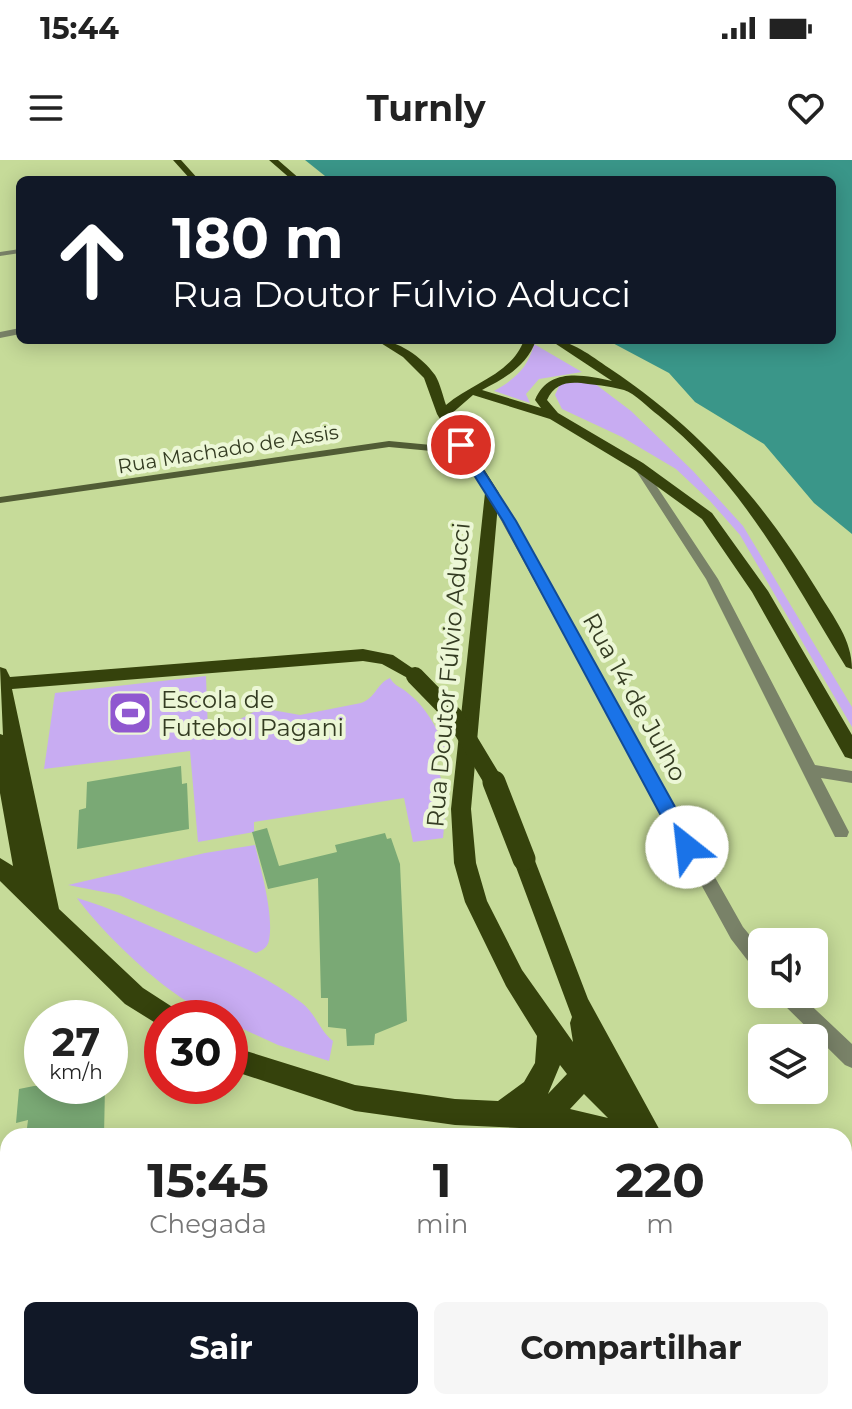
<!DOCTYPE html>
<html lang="pt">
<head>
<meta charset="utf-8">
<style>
  :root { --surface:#fff; --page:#f6f6f6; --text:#222; --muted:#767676; --accent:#111827 }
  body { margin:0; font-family:Montserrat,sans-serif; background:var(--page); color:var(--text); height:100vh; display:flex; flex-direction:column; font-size:30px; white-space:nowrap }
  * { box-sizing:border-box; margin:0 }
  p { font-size:26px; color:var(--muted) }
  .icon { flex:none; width:44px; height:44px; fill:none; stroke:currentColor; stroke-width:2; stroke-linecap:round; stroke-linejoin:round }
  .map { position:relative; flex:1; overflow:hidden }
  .details { position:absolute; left:0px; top:968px; width:852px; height:282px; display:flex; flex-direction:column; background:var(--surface); border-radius:24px 24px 0 0; box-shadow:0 4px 20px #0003 }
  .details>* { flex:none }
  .guide { position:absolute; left:16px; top:16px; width:820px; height:168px; border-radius:12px; box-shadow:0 4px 20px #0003; background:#111827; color:#fff; overflow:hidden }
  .controls { position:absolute; left:748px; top:768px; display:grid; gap:16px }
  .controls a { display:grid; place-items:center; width:80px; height:80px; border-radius:12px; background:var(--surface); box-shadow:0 4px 20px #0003; font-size:40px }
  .speed { position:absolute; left:24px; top:840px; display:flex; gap:16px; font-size:40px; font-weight:700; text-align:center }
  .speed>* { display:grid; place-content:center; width:104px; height:104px; border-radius:50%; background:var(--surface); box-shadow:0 4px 20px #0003; line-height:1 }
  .speed small { font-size:20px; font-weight:400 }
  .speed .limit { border:12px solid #d22; background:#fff; color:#111 }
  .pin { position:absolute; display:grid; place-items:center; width:68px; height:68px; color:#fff; margin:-34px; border:4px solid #fff; border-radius:50%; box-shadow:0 2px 8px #0007 }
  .me { position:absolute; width:88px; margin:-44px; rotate:331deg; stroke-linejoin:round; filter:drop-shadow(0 0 6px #0008) }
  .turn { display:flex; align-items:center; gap:28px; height:168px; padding:0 24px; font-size:36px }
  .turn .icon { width:104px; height:104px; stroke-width:2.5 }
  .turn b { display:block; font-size:56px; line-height:68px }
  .eta { display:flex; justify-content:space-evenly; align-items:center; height:136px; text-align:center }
  .eta b { font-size:48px; font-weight:700; line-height:56px }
  .cta { display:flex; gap:16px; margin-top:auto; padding:16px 24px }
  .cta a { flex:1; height:92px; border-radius:12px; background:var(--accent); color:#fff; font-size:32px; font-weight:700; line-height:92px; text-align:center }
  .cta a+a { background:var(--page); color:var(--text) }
  .status { display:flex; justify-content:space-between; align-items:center; height:56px; padding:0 40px; background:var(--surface); direction:ltr }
  .status svg { height:22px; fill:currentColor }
  header { display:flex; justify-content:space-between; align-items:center; height:104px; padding:0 24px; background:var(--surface); font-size:36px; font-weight:700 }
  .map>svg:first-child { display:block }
  .green { fill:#c8acf2 }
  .water { fill:#3a9689 }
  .building { fill:#7aa975 }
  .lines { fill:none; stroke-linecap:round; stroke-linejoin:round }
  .street { fill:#798268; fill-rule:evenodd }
  .secondary { fill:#515c35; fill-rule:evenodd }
  .primary { fill:#35420c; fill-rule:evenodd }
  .primary-bridge-far1 { stroke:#35420c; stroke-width:18 }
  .primary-bridge { stroke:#35420c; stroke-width:23 }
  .route { fill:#1a73e8; stroke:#114b97; stroke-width:2 }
  .labels { text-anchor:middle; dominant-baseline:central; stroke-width:8; stroke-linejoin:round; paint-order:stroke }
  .far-street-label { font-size:20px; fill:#343c22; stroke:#ecf7d6 }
  .street-label { font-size:24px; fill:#343c22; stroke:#ecf7d6 }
  .poi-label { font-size:24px; fill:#343c22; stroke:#ecf7d6; text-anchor:start }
</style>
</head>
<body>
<div class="status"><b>15:44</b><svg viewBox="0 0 49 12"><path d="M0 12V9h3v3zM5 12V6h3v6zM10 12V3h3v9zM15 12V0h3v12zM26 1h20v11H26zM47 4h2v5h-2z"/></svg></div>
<header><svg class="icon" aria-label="menu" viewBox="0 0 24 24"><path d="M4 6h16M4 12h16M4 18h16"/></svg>Turnly<svg class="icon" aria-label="heart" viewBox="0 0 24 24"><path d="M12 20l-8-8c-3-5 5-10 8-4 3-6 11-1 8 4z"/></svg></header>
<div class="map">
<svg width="852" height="1249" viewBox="0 0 852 1249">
  <rect width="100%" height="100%" fill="#c6db99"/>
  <path class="green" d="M 534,184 L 582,212 L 539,219 L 526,234 L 530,243 L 494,231 C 515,219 528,208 534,184 Z
    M 574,221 L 594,223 L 631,251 L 693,311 L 743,366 L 852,547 L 852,567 L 740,375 L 710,341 L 676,309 L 622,277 L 562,249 L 555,235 L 560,224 Z
    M 206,516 L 208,572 L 225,567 L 261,548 L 300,555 L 361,543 C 376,538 376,524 390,518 C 395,527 402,527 409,534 C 426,547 436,567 445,586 L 435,601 L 447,636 L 443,678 L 413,682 L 404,638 L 254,662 L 254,672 L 198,682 L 190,591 L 44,609 L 55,533 Z
    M 255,685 C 261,710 274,755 269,780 C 268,787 263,790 256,793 L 119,735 L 68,725 L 205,693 Z
    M 77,738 C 111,748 143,763 175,777 C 219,796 264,814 302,843 C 316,854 319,870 333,881 L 329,901 L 278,885 L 230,863 L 230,858 C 187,858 102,773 77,738 Z"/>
  <path class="water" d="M 305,0 L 852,0 L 852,374 L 814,343 L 764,284 L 695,242 L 669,213 L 607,180 L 832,180 L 832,20 L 330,20 Z"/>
  <path class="building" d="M 181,606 L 182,624 L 187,623 L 189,669 L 77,689 L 79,650 L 86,648 L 87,622 Z
    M 267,668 L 279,706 L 337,692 L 335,685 L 385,673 L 387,679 L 391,678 L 400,704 L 407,861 L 375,874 L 374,885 L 347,886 L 346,869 L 328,867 L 328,838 L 321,838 L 318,718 L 268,729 L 252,672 Z
    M 34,926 L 105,926 L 104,976 L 26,976 L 28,960 L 16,963 L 19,929 Z"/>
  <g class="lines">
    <path class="street" d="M 20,89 L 20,93 L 0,96 L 0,92 Z
      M 20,168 L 20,174 L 0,178 L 0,172 Z
      M 634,304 L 642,304 L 718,419 L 815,605 L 852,611 L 852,623 L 821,618 L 849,672 L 847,677 L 835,677 L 706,419 L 633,306 Z
      M 488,331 L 498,333 L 743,767 L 762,790 L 762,813 L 755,810 L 731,779 L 486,333 Z
      M 776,834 L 799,834 L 852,884 L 852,908 L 845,905 L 779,840 Z"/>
    <path class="secondary" d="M 389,281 L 442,286 L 461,282 L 466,285 L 442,292 L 389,287 L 0,343 L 0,337 Z
      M 844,1060 L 852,1064 L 852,1088 L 844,1084 Z"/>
    <path class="primary" d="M 173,0 L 181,0 L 199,20 L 191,20 Z
      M 269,0 L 278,0 L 301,20 L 292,20 Z
      M 376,180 C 398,180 422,197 435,215 C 440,223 443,236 446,245 C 472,223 512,214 524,180 L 536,180 C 527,206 505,218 482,230 L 541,248 L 535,240 C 549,207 583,215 612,221 L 550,180 C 572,180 591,196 609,208 C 700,269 762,339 819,433 C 834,458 852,480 852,509 L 846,507 C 790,416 743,323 658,255 C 648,248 635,233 624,230 C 613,227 599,225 588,224 C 570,221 555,222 547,240 L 558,253 L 643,303 L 712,353 L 768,431 L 852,575 L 852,599 L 845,597 L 752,432 L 702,359 L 633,309 L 550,259 L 473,235 L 450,255 L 499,333 L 471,649 L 476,703 L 487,741 L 522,810 L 573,882 L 570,863 L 572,857 L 513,699 L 516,693 L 524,690 L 532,693 L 588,839 L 663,976 L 571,976 L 542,969 L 455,965 L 355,951 L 230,910 L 230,886 L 355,925 L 455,939 L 498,941 L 524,922 L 535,903 L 537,876 L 506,826 L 465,742 L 454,703 L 451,649 L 485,333 L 437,254 L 424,218 L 403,197 ZM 560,905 L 567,914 L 548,934 ZM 584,934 L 608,958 L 570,949 Z
      M 363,489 L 393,495 L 424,516 L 415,522 L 382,504 L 363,501 L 12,529 L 59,749 L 143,828 L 177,850 L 180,858 L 162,858 L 162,867 L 125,844 L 0,721 L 0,698 L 13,706 L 0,633 L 0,574 L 3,575 L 0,507 L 6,509 L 10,517 Z"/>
    <path class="primary-bridge-far1" d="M 415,516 L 454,556 L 495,624"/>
    <path class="primary-bridge" d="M 494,622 L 524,699"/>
  </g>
  <path class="route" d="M 457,282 L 465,282 L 516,361 L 694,681 L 697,687 L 694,693 L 681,693 L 503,361 L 455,285 Z"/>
  <defs>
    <g id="stadium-square" transform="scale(2.3)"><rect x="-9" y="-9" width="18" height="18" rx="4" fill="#9058d0" stroke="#ecf7d6"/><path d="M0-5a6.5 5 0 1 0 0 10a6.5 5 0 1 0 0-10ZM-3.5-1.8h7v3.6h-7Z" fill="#fff"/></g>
  </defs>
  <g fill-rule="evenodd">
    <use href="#stadium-square" x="130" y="553"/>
  </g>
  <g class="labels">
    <g class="far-street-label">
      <text transform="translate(228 289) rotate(-9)">Rua Machado de Assis</text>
    </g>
    <g class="street-label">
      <text transform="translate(448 515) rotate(-85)">Rua Doutor Fúlvio Aducci</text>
      <text transform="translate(635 537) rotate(61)">Rua 14 de Julho</text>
    </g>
    <g class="poi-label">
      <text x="161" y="539">Escola de<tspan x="161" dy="28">Futebol Pagani</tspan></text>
    </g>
  </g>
</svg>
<div class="controls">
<a><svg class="icon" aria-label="sound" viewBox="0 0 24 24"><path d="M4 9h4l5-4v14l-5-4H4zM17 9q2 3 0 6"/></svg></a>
<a><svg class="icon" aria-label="layers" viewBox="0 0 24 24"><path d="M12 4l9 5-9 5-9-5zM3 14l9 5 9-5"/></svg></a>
</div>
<div class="speed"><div>27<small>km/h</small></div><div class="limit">30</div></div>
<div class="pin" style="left:461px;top:285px;background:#d93025"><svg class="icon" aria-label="arrive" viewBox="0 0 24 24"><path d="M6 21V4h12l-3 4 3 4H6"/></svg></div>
<svg class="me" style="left:687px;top:687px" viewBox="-20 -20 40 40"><circle r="19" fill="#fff"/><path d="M0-13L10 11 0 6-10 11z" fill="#1a73e8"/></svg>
<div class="guide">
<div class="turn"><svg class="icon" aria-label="ahead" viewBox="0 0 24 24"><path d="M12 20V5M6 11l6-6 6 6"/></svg><div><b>180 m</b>Rua Doutor Fúlvio Aducci</div></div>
</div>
<section class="details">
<div class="eta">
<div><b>15:45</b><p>Chegada</p></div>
<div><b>1</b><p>min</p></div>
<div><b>220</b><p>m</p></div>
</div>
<div class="cta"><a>Sair</a><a>Compartilhar</a></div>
</section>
</div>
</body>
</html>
